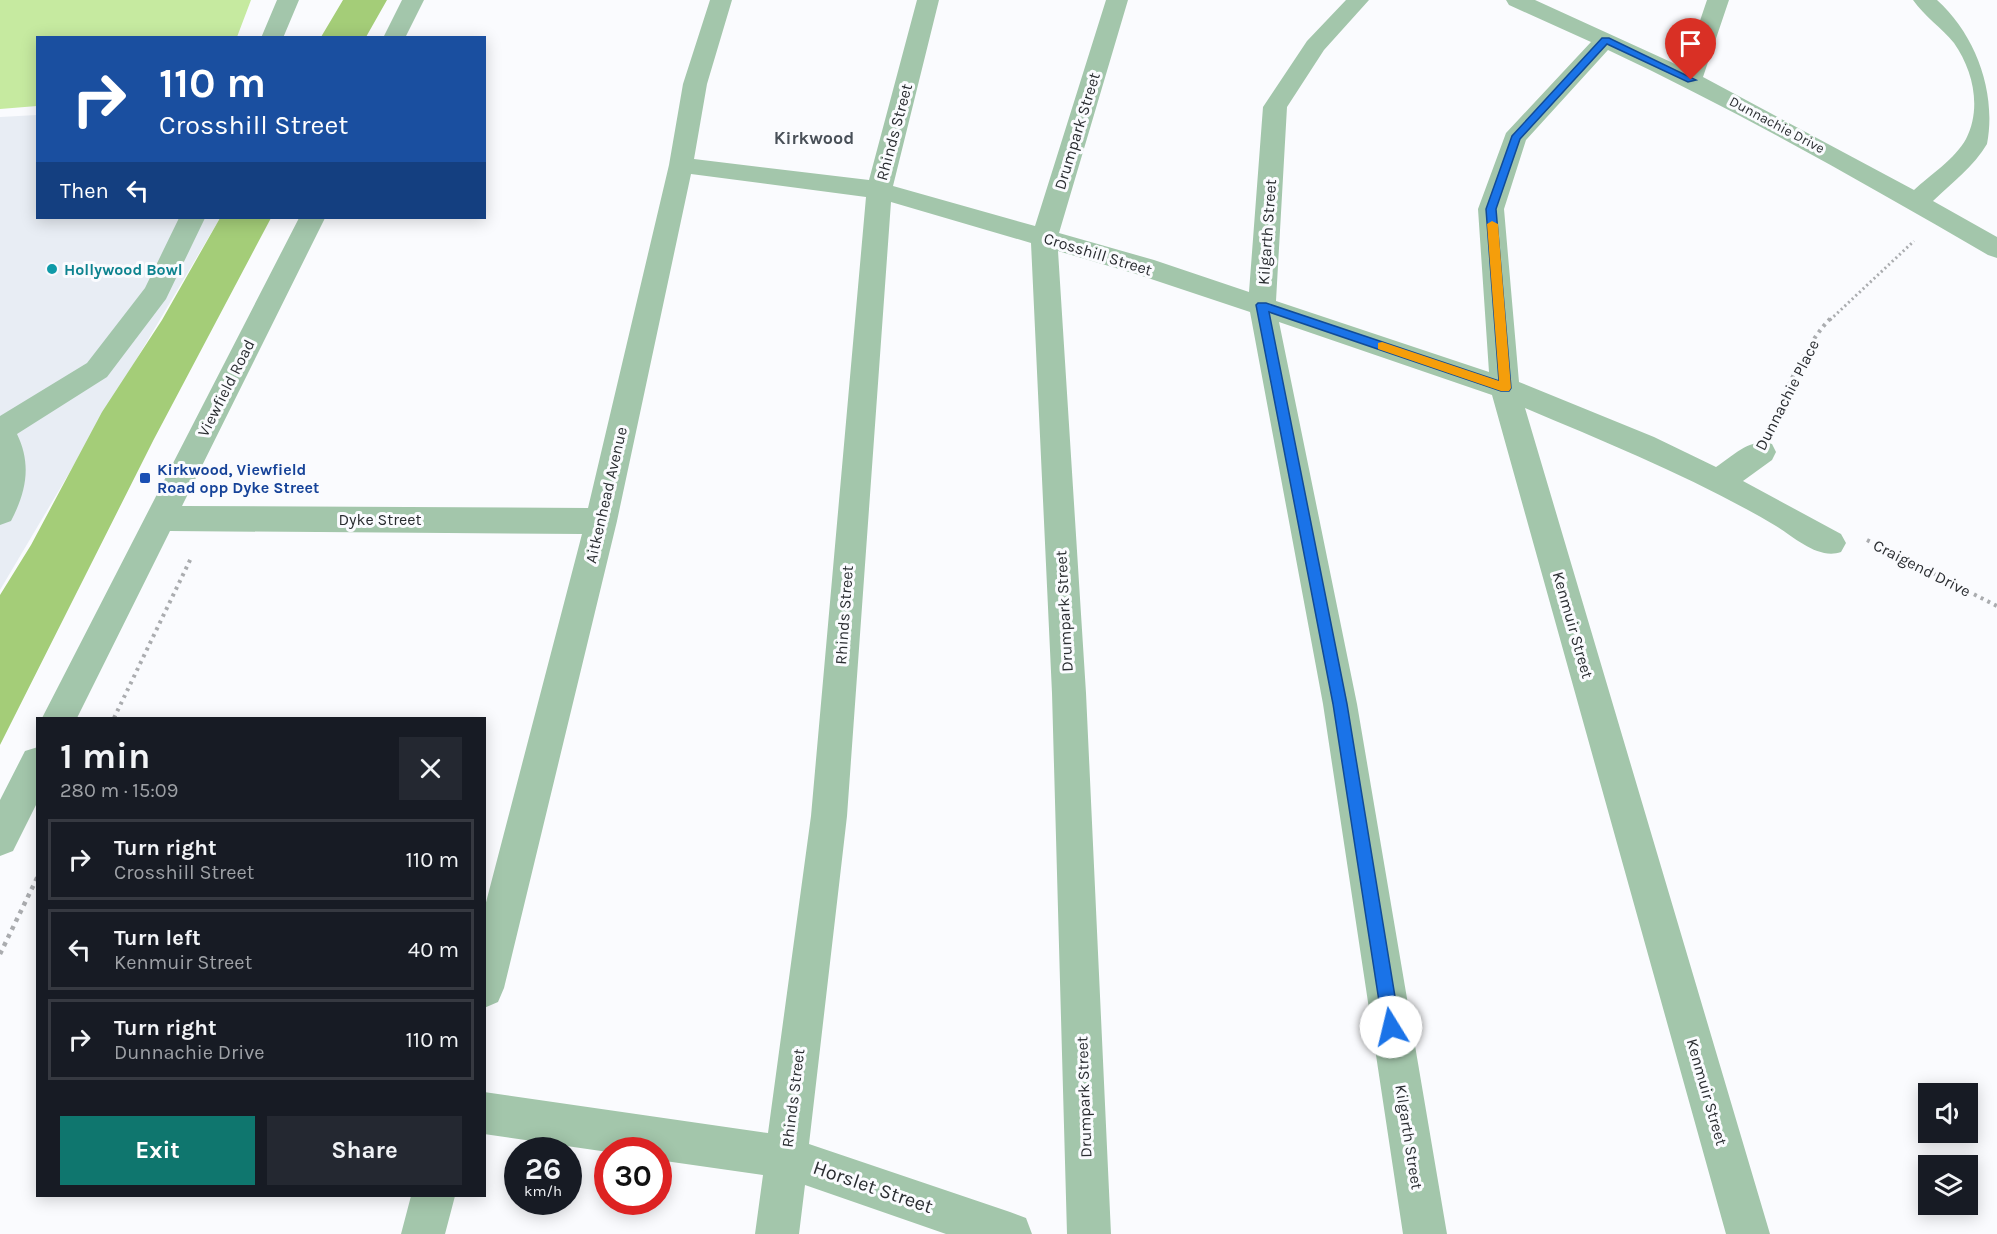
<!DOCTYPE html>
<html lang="en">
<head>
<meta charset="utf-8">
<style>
  :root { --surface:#171b24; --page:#242831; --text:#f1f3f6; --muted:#9ea1a6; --line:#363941; --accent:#0f766e }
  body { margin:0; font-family:Karla,sans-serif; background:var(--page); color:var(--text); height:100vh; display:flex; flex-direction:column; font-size:22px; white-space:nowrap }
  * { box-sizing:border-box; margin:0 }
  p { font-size:20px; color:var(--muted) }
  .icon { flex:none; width:33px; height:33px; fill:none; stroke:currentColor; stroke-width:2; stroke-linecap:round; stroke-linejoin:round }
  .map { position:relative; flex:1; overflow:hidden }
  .side { position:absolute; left:36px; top:717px; width:450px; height:480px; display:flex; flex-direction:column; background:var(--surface); border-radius:0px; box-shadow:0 3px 15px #0003 }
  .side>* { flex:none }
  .top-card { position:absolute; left:36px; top:36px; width:450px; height:183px; border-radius:0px; box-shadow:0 3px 15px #0003; background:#1a4fa0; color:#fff; overflow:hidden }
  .tools { position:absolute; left:1918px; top:1083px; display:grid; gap:12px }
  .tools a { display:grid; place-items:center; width:60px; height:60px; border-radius:0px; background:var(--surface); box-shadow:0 3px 15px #0003; font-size:30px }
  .speed { position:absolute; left:504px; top:1137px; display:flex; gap:12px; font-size:30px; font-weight:700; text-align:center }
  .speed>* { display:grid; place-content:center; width:78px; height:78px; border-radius:50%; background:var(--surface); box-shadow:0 3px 15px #0003; line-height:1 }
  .speed small { font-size:15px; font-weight:400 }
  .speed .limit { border:9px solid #d22; background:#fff; color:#111 }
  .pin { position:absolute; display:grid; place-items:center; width:51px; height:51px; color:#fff; margin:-62px -26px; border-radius:50% 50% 50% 0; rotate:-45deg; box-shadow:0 0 6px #0007 }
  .pin .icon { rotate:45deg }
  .me { position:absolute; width:66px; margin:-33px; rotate:351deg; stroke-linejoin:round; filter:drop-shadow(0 0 4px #0008) }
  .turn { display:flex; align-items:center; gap:21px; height:126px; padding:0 24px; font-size:27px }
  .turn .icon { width:78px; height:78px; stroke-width:2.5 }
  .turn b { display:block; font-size:42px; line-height:51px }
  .then { display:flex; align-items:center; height:57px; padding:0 24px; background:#0003; gap:12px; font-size:22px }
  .round { display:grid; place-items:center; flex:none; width:63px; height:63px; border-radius:0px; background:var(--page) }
  .summary { display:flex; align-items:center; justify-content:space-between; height:102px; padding:0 24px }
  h1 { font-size:36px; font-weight:700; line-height:45px }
  .button { display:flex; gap:12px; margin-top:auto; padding:12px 24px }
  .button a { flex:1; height:69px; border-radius:0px; background:var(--accent); color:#fff; font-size:24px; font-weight:700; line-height:69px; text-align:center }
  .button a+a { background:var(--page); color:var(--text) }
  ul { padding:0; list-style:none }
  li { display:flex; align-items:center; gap:18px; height:81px; margin:0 12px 9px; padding:0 12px; border:3px solid var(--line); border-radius:0px }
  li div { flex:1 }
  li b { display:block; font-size:22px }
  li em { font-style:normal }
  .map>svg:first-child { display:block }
  .built { fill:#e8edf4 }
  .green { fill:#c6eaa0 }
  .forest { fill:#a4cd78 }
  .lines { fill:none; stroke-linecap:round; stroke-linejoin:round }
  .path-far2 { stroke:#aaacaf; stroke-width:3; stroke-dasharray:2 3; stroke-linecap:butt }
  .path-far1 { stroke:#aaacaf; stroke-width:4; stroke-dasharray:3 4.5; stroke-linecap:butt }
  .path { stroke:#aaacaf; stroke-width:4.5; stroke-dasharray:4 5; stroke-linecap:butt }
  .minor { fill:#a3c6ab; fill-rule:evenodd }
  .route { fill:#1a73e8; stroke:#114b97; stroke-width:1.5 }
  .slow { fill:#f59e0b }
  .culture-dot { fill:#0f9aa8; stroke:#fafbfe; stroke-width:2 }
  .transit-dot { fill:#1a4fb4; stroke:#fafbfe; stroke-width:2 }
  .labels { text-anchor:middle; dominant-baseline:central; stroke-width:6; stroke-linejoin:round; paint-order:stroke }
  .far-street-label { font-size:14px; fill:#2a2d31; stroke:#fafbfe }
  .street-label { font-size:16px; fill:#2a2d31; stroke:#fafbfe }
  .culture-label { font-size:16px; font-weight:bold; fill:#0d838f; stroke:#fafbfe; text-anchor:start }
  .transit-label { font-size:16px; font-weight:bold; fill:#164399; stroke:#fafbfe; text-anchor:start }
  .far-district-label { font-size:18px; font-weight:bold; fill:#495058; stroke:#fafbfe }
  .near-street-label { font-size:20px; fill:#2a2d31; stroke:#fafbfe }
</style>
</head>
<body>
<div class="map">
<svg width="1997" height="1234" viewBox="0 0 1997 1234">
  <rect width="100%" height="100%" fill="#fafbfe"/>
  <path class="built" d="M 37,115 L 38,218 L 220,218 L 0,590 L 0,117 Z"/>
  <path class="green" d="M 0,0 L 251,0 L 237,37 L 38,38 L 37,106 L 0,109 Z"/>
  <path class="forest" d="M 343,0 L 387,0 L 366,37 L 321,37 Z
    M 220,218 L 271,218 L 154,439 L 0,745 L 0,595 L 31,545 L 102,412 L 162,320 Z"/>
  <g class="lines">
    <path class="path-far2" d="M 1830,320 L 1914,241"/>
    <path class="path-far1" d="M 1774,419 C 1786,389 1808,340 1831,318
      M 1867,540 L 1997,606
      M 114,718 L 192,556"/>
    <path class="path" d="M 0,954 L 38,876"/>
    <path class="minor" d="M 277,0 L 299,0 L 283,38 L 261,38 Z
      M 402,0 L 424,0 L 405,38 L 383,38 Z
      M 710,0 L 732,0 L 707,84 L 694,159 L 869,180 L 917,0 L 939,0 L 893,186 L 1035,226 L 1106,0 L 1128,0 L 1059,233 L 1154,260 L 1249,292 L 1263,107 L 1307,41 L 1346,0 L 1369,0 L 1324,50 L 1287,107 L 1276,301 L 1489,372 L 1478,209 L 1506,133 L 1591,42 L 1509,5 L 1506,0 L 1535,0 L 1684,68 L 1707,0 L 1729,0 L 1703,77 L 1914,190 C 1930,175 1955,159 1966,139 C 1982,108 1973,70 1954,43 C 1942,28 1924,16 1913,0 L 1937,0 C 1975,34 1997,92 1987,144 C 1974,166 1952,183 1933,201 L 1997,237 L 1997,258 L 1988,255 C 1864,183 1738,111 1608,50 L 1526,140 L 1504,209 L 1519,382 L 1654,437 L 1716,467 C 1733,456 1750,437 1772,444 L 1776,452 L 1772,460 L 1743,481 L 1841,534 L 1846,543 L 1841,552 C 1819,560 1795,538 1776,526 C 1697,479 1610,444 1525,408 L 1770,1234 L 1726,1234 L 1492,395 L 1279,322 L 1357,704 L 1447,1234 L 1403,1234 L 1323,704 L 1250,312 L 1136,274 L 1058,251 L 1086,693 L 1111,1234 L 1067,1234 L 1052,693 L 1031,243 L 891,202 L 847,816 L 809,1144 L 1010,1212 L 1026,1218 L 1032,1234 L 946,1234 L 805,1185 L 799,1234 L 755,1234 L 763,1175 L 658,1160 L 658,1150 L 608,1152 L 484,1134 L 484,1092 L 768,1133 L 811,816 L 866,197 L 691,174 L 617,521 L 504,988 L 498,1002 L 484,1008 L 484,910 L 582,534 L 170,531 L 77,718 L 42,718 L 299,218 L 325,218 L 182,506 L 588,508 L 669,165 L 683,84 Z
      M 179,218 L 205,218 L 166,299 L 107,377 L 17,434 C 32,465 26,492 11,521 L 0,525 L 0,416 L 87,363 L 145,288 Z
      M 38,747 L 38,801 L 13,851 L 0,856 L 0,800 L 25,751 Z
      M 411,1196 L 455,1196 L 445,1234 L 401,1234 Z"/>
  </g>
  <path class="route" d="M 1602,38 L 1609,38 L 1696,80 L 1688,82 L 1607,44 L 1520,139 L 1496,209 L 1511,388 L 1509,391 L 1501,391 L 1269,312 L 1347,704 L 1400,1027 L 1397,1033 L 1391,1035 L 1385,1033 L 1383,1027 L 1333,704 L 1256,305 L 1258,303 L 1266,303 L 1499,381 L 1486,209 L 1512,136 Z"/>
  <path class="slow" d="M 1492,221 L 1498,224 L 1511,388 L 1509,391 L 1501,391 L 1378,349 L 1378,343 L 1382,342 L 1499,381 L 1487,224 Z"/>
  <circle class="culture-dot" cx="52" cy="269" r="6"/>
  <rect class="transit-dot" x="139" y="472" width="12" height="12" rx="3"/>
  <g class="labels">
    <g class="far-street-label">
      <text transform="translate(1777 125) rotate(28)">Dunnachie Drive</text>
    </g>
    <g class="street-label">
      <text transform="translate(1077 131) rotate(-73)">Drumpark Street</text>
      <text transform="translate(894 132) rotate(-75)">Rhinds Street</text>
      <text transform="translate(1267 232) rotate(-86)">Kilgarth Street</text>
      <text transform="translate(1098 254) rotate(17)">Crosshill Street</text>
      <text transform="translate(226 388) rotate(-63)">Viewfield Road</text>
      <text transform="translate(1787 395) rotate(-63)">Dunnachie Place</text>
      <text transform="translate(606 495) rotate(-77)">Aitkenhead Avenue</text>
      <text x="380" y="519">Dyke Street</text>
      <text transform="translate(1922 568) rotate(27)">Craigend Drive</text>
      <text transform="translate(1064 611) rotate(-93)">Drumpark Street</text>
      <text transform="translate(844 615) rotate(-86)">Rhinds Street</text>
      <text transform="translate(1573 625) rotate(74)">Kenmuir Street</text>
      <text transform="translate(1707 1092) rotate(74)">Kenmuir Street</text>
      <text transform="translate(1084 1097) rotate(-92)">Drumpark Street</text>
      <text transform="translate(793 1098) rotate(-83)">Rhinds Street</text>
      <text transform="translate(1409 1137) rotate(81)">Kilgarth Street</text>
    </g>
    <g class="culture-label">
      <text x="64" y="269">Hollywood Bowl</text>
    </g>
    <g class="transit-label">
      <text x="157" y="469">Kirkwood, Viewfield<tspan x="157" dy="18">Road opp Dyke Street</tspan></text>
    </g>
    <g class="far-district-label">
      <text x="814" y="138">Kirkwood</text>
    </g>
    <g class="near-street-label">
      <text transform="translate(873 1187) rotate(19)">Horslet Street</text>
    </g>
  </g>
</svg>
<div class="tools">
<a><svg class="icon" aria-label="sound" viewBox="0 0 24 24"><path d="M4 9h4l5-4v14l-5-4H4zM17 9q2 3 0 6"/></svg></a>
<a><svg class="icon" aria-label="layers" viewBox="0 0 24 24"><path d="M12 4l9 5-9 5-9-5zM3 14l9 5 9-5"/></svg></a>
</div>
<div class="speed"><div>26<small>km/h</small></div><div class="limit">30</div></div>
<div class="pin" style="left:1691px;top:80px;background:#d93025"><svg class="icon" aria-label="arrive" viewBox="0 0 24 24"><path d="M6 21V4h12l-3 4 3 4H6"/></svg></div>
<svg class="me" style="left:1391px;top:1027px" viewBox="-20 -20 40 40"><circle r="19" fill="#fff"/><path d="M0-13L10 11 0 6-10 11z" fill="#1a73e8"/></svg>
<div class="top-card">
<div class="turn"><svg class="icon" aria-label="right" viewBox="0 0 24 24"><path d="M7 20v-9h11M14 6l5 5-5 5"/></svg><div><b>110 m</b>Crosshill Street</div></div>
<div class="then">Then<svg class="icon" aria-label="left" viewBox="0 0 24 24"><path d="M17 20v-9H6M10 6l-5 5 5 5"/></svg></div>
</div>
<section class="side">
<div class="summary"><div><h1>1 min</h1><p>280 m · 15:09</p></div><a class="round"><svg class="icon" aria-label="close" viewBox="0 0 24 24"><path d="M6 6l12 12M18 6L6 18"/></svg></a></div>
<ul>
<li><svg class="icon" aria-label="right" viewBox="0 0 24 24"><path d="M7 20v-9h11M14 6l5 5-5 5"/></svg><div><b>Turn right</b><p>Crosshill Street</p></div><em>110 m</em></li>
<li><svg class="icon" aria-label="left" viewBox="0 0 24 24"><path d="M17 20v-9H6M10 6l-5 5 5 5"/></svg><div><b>Turn left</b><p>Kenmuir Street</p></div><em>40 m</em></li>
<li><svg class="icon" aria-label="right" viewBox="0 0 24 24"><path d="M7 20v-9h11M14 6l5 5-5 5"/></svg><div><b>Turn right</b><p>Dunnachie Drive</p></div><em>110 m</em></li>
</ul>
<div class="button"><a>Exit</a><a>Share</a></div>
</section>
</div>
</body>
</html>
